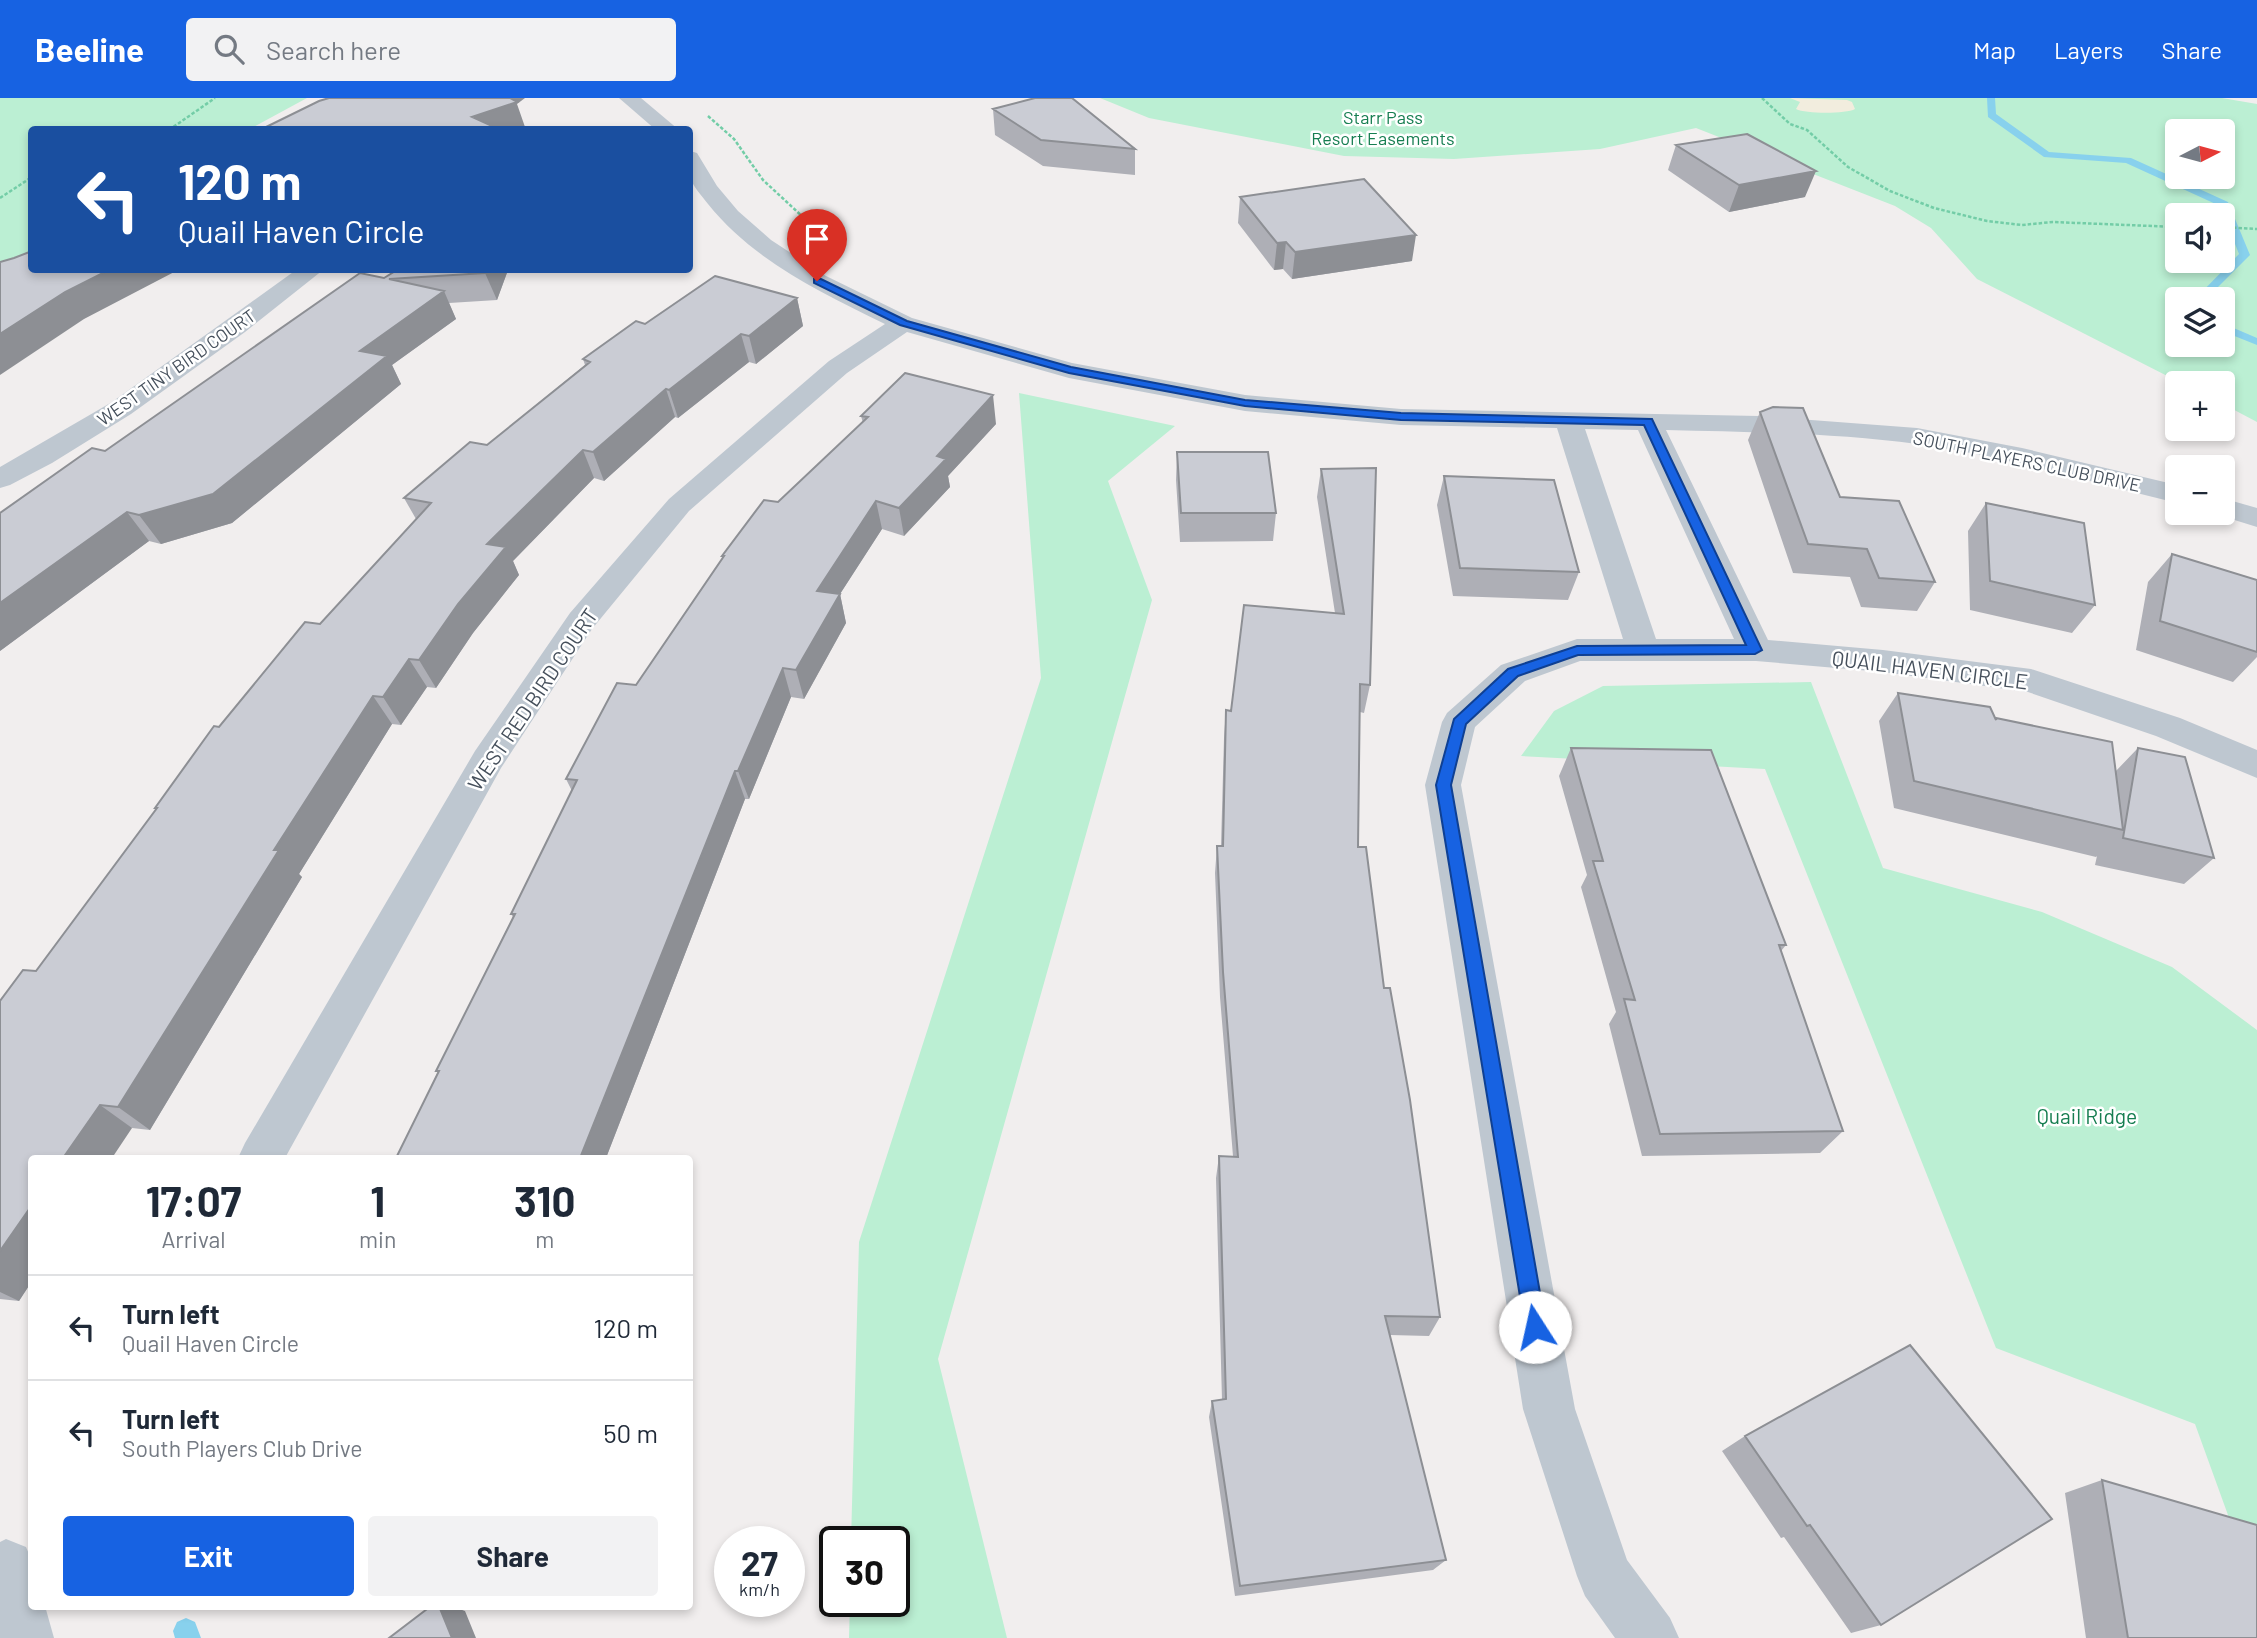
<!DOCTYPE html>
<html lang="en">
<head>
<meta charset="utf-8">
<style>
  :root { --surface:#fff; --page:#f2f2f3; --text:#1f2937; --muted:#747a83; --line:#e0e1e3; --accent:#1762e2 }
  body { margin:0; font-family:Barlow,sans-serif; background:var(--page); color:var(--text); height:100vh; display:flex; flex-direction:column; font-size:26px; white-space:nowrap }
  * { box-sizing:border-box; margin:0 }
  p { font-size:23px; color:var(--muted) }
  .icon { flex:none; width:38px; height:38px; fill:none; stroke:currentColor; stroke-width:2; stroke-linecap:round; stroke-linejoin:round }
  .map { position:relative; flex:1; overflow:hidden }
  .panel { position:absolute; left:28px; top:1057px; width:665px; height:455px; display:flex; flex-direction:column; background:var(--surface); border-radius:7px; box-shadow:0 4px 10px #0003 }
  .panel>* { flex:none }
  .guide { position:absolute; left:28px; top:28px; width:665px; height:147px; border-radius:7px; box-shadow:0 4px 10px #0003; background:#1a4fa0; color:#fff; overflow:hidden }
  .needle { width:46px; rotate:84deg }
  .buttons { position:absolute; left:2165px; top:21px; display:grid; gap:14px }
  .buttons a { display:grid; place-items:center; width:70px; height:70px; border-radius:7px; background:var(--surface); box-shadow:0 4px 10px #0003; font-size:35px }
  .speed { position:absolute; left:714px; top:1428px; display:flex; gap:14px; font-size:35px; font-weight:700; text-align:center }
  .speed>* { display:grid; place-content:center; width:91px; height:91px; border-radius:50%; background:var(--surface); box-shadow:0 4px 10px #0003; line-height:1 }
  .speed small { font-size:18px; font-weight:400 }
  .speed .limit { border:4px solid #111; border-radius:10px; background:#fff; color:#111 }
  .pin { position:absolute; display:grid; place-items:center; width:60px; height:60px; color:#fff; margin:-72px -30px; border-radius:50% 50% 50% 0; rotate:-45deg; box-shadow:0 0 7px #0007 }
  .pin .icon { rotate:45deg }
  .me { position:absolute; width:77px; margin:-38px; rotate:350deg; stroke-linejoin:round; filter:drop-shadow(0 0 5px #0008) }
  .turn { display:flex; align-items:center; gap:24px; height:147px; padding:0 35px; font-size:32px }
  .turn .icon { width:91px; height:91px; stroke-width:2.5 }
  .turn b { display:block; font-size:49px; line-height:60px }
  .eta { display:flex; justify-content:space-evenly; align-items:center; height:119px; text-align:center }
  .eta b { font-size:42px; font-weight:700; line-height:49px }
  .cta { display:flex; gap:14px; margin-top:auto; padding:14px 35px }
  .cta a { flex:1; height:80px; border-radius:7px; background:var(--accent); color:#fff; font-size:28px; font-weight:700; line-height:80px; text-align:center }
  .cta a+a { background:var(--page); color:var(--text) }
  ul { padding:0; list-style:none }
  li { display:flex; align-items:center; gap:21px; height:105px; padding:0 35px; border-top:2px solid var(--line) }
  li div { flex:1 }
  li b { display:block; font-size:26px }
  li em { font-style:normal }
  header { display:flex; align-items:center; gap:42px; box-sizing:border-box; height:98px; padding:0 35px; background:var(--accent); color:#fff }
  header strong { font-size:33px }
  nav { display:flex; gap:38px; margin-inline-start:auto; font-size:24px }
  .search { width:490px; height:63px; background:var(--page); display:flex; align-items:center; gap:18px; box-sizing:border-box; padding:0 24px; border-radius:7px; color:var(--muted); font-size:26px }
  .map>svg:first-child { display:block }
  .green { fill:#bbefd3; fill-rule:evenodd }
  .sand { fill:#f2edde }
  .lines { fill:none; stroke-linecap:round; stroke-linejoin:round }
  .stream { fill:#88d1ed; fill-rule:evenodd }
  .path { stroke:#73cda7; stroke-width:2.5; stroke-dasharray:3.5 2; stroke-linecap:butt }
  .minor { fill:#bec7d0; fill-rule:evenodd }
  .wall { fill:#aeafb6 }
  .shaded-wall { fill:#8d8f94 }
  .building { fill:#caccd4; stroke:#8d8f94; stroke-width:2 }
  .route { fill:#1762e2; stroke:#0f4093; stroke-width:2 }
  .labels { text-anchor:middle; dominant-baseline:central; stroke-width:5; stroke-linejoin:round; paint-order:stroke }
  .far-park-label { font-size:18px; fill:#167e51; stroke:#fff }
  .far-street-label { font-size:18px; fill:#46505c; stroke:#fff }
  .street-label { font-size:21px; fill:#46505c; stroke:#fff }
  .park-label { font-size:21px; fill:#167e51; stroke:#fff }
</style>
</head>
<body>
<header>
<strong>Beeline</strong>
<div class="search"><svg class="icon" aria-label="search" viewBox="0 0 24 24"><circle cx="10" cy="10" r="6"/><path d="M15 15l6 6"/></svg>Search here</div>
<nav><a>Map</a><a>Layers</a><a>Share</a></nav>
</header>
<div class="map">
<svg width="2257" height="1540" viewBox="0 0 2257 1540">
  <rect width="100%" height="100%" fill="#f1eeee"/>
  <path class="green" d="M 0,0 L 307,0 L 250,31 L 32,32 L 31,154 L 0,164 Z
    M 1100,0 L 2222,0 L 2257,6 L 2257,324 L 2223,306 L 2222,285 L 2181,285 L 1977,181 L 1931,130 L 1895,108 L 1696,30 L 1600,51 L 1454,61 L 1344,58 L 1149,20 ZM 2177,33 L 2222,33 L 2222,79 L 2177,79 ZM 2177,117 L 2222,117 L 2222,163 L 2177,163 ZM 2177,201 L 2222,201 L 2222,247 L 2177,247 Z
    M 1019,295 L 1175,328 L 1108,383 L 1152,502 L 938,1261 L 1007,1540 L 849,1540 L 850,1503 L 894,1503 L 894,1444 L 851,1444 L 859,1144 L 1041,580 Z
    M 1811,584 L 1883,770 L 2042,814 L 2172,869 L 2257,932 L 2257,1497 L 2195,1326 L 1996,1250 L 1765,671 L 1521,658 L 1554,613 L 1603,588 Z"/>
  <path class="sand" d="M 1790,0 L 1847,2 L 1852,4 L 1855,11 C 1846,16 1806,16 1796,11 L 1800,4 Z"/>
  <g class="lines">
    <path class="stream" d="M 1987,0 L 1995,0 L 1996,16 L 2049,54 L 2131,60 L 2228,104 L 2250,157 L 2206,201 L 2195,201 L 2239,156 L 2220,108 L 2126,65 L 2044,59 L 1988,19 Z
      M 2222,225 L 2257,240 L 2257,247 L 2222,233 Z
      M 186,1520 L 195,1524 L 201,1540 L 175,1540 L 173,1533 L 177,1524 Z"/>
    <path class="path" d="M 1762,0 L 1790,26 L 1807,32 L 1848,69 L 1890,93 L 1934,110 L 1987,123 L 2022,127 L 2053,124 L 2177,129
      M 708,18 L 734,41 L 763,82 L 804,120
      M 169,32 L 215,0
      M 0,100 L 32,79
      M 2222,129 L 2257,131"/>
    <path class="minor" d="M 619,0 L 641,0 L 679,32 L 656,32 Z
      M 690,53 L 697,55 L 717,88 L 738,113 L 771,142 L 826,178 L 912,220 L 1072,265 L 1245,297 L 1401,311 L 1759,318 L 1917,330 L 2022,350 L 2177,387 L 2177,405 C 2091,384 2004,358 1917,346 C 1834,335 1749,334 1666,332 L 1768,542 L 1883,552 L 2031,571 L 2180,620 L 2257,652 L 2257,680 L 2156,638 L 2028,594 L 1883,574 L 1756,563 L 1580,563 L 1525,583 L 1475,629 L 1461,687 L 1575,1311 L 1627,1462 L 1670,1520 L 1679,1540 L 1615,1540 L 1585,1498 L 1577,1478 L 1523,1311 L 1425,687 L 1442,624 L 1447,615 L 1501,567 L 1577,541 L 1623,541 L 1557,330 L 1401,327 L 1245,313 L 1069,280 L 907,234 L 847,275 L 689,413 L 592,531 L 501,670 L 285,1060 L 238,1060 L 245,1045 L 475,653 L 570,515 L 669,401 L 829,263 L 885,226 C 820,194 754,163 708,106 C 702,98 693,89 690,79 C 688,72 689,60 690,53 ZM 1585,331 L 1638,332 L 1734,541 L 1656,541 Z
      M 296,172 L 323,172 L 245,234 L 131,316 L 52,365 L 10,387 L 0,390 L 0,369 L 112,304 Z
      M 2222,400 L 2257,410 L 2257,429 L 2212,415 L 2222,415 Z
      M 6,1441 L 26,1449 L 32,1463 L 32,1508 L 45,1508 L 54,1540 L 0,1540 L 0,1444 Z"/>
  </g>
  <path class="wall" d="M 993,11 L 1135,51 L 1135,77 L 1043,68 L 995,37 Z
    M 1676,47 L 1805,99 L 1729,114 L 1668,72 Z
    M 1240,99 L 1412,163 L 1292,181 L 1283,171 L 1274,172 L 1238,125 Z
    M 397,172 L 508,172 L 497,202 L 449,205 L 456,221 L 392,267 L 401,286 L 232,425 L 161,446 L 149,443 L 0,553 L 105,353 Z
    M 797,200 L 803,228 L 756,266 L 749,264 L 678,320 L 675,319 L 604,383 L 594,380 L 513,463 L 519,477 L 473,535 L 436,590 L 427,589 L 401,627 L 392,626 L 299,776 L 302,779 L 150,1032 L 132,1030 L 32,1060 L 32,1183 L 19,1203 L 0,1201 L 0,903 L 36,873 L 156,712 L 155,710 L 219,629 L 320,526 L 416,421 L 404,400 L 487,347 L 585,267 L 583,261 L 645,226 Z
    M 1760,314 L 1840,399 L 1935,484 L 1917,513 L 1861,509 L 1850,479 L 1793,475 L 1748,342 Z
    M 861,318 L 996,326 L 948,378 L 950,389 L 904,438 L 882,431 L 840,496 L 846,525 L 804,601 L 791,599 L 749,701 L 745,701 L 606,1060 L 396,1060 L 438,974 L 436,973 L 513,819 L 511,816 L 572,693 L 566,681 L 636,587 L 723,460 L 722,458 L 863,325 Z
    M 1177,354 L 1276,415 L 1273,443 L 1180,444 L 1176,382 Z
    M 1321,371 L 1370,587 L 1364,615 L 1360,614 L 1358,749 L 1440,1219 L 1429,1238 L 1390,1237 L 1446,1462 L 1433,1472 L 1235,1498 L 1209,1319 L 1212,1303 L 1222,1302 L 1216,1080 L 1219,1058 L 1233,1058 L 1220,899 L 1215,775 L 1217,748 L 1221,748 L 1224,640 L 1226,612 L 1231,613 L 1335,515 L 1317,399 Z
    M 1444,378 L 1579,474 L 1568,502 L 1453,498 L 1437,407 Z
    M 1986,405 L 2095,507 L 2072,535 L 1970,512 L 1968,433 Z
    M 2172,456 L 2257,482 L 2257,559 L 2233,584 L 2136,552 L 2148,484 Z
    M 1898,595 L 1995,621 L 2115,674 L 2138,650 L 2214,760 L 2184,786 L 2095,767 L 2097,758 L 2096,759 L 1894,710 L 1879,623 Z
    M 1571,650 L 1786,847 L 1781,853 L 1843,1033 L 1820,1055 L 1642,1058 L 1609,926 L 1616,914 L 1581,789 L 1587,777 L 1559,678 Z
    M 1910,1247 L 1881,1527 L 1851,1535 L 1784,1439 L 1781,1440 L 1722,1353 L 1745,1338 Z
    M 2102,1382 L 2257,1540 L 2086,1540 L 2065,1395 Z"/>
  <path class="shaded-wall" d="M 498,0 L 525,0 L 517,6 L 525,29 L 519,32 L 477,32 L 472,19 Z
    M 1816,73 L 1805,99 L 1729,114 L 1739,87 Z
    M 1416,137 L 1412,163 L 1292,181 L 1295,154 Z
    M 1286,144 L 1283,171 L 1274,172 L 1277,145 Z
    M 109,172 L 178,172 L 84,221 L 0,277 L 0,236 L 65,194 Z
    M 487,172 L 508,172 L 497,202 L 485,175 Z
    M 444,193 L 456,221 L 392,267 L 401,286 L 232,425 L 161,446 L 139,417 L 360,253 Z
    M 797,200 L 803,228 L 756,266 L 749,238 Z
    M 741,236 L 749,264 L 678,320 L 669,292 Z
    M 666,291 L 675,319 L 604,383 L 593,354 Z
    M 993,297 L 996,326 L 948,378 L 950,389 L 904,438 L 899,410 L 937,358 Z
    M 583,352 L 594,380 L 513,463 L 519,477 L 473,535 L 436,590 L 419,562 L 458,506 L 487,446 Z
    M 876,403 L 882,431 L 840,496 L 846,525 L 804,601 L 796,572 L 817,493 Z
    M 127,414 L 149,443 L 0,553 L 0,505 Z
    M 409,561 L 427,589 L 401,627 L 383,599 Z
    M 783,570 L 791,599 L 749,701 L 738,673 Z
    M 373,598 L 392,626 L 299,776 L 302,779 L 150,1032 L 118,1009 L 274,752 Z
    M 735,673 L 745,701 L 606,1060 L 580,1060 Z
    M 100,1007 L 132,1030 L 112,1060 L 63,1060 Z
    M 32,1107 L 32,1183 L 19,1203 L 0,1194 L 0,1153 Z
    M 439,1508 L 451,1508 L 465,1513 L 476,1540 L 452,1540 Z"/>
  <path class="building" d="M 329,0 L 510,0 L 517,4 L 472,19 L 501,32 L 260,32 L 319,3 Z
    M 1035,0 L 1072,0 L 1135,51 L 1041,42 L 993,11 Z
    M 1747,36 L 1816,73 L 1739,87 L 1676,47 Z
    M 1364,81 L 1416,137 L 1295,154 L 1286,144 L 1277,145 L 1240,99 Z
    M 32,153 L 32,172 L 109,172 L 65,194 L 0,236 L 0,164 L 14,160 Z
    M 397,172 L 487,172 L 485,175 L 389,181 L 444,193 L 360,253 L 387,258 L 213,396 L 139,417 L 127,414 L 0,505 L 0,415 L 92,350 L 105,353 L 360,175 L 384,180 Z
    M 715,178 L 797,200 L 749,238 L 741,236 L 669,292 L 666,291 L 593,354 L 583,352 L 487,446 L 506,449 L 458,506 L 419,562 L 409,561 L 383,599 L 373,598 L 274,752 L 279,752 L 118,1009 L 100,1007 L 63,1060 L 32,1060 L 32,1107 L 0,1153 L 0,903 L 23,872 L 36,873 L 157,710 L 155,710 L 214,628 L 219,629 L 305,524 L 320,526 L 431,405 L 404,400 L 470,344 L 487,347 L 590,264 L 583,261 L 636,223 L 645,226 Z
    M 905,275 L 993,297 L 937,358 L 946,361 L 899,410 L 876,403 L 817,493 L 840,496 L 796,572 L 783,570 L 738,673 L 735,673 L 580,1060 L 396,1060 L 439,973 L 436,973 L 515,816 L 511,816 L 577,682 L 566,681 L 617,585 L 636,587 L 724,458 L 722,458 L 764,402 L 778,404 L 868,319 L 861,318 Z
    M 1773,309 L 1803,310 L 1840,399 L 1899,403 L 1935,484 L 1879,480 L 1867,451 L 1808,446 L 1760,314 Z
    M 1177,354 L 1268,354 L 1276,415 L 1181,415 Z
    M 1376,370 L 1370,587 L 1360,586 L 1358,749 L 1366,749 L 1384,890 L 1390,890 L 1410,1002 L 1440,1219 L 1385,1218 L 1446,1462 L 1240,1488 L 1212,1303 L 1226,1301 L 1219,1058 L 1238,1059 L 1223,874 L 1217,748 L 1223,748 L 1226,612 L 1231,613 L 1244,507 L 1344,516 L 1321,371 Z
    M 1444,378 L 1554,382 L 1579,474 L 1460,470 Z
    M 1986,405 L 2084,425 L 2095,507 L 1990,483 Z
    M 2172,456 L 2257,482 L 2257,554 L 2160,523 Z
    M 1898,595 L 1990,609 L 1996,622 L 1996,620 L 2112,644 L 2123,732 L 1914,683 Z
    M 1571,650 L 1711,652 L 1786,847 L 1779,847 L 1843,1033 L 1660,1036 L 1624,901 L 1635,902 L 1593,763 L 1603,763 Z
    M 2138,650 L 2185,659 L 2214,760 L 2123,740 Z
    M 1910,1247 L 2052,1421 L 1881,1527 L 1810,1427 L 1807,1428 L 1745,1338 Z
    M 2102,1382 L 2257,1427 L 2257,1540 L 2128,1540 Z
    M 431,1508 L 439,1508 L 452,1540 L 389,1540 Z"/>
  <path class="route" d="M 814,181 L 821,181 L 907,223 L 1071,269 L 1245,302 L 1401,315 L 1652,321 L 1762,552 L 1755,556 L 1578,557 L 1518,578 L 1466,626 L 1451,687 L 1546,1229 L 1543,1237 L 1535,1240 L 1528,1237 L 1525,1229 L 1436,687 L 1454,621 L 1508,571 L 1577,548 L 1746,547 L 1644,327 L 1401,322 L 1245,308 L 1069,275 L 900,227 L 814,185 Z"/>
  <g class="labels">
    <g class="far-park-label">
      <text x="1383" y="19">Starr Pass<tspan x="1383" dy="21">Resort Easements</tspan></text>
    </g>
    <g class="far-street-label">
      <text transform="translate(176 269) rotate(-35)">WEST TINY BIRD COURT</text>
      <text transform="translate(2027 363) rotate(12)">SOUTH PLAYERS CLUB DRIVE</text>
    </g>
    <g class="street-label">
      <text transform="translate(1930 571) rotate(7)">QUAIL HAVEN CIRCLE</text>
      <text transform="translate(532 601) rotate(-56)">WEST RED BIRD COURT</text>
    </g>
    <g class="park-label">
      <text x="2087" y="1017">Quail Ridge</text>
    </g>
  </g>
</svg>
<div class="buttons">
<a><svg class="needle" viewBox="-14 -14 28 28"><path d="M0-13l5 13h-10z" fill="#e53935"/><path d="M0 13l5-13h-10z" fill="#747a83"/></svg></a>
<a><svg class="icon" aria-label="sound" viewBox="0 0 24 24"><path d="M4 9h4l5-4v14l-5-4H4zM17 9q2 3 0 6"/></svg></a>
<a><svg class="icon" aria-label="layers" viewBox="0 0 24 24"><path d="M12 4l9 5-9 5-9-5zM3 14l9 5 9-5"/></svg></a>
<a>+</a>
<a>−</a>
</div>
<div class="speed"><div>27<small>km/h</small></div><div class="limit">30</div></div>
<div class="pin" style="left:817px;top:183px;background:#d93025"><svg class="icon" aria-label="arrive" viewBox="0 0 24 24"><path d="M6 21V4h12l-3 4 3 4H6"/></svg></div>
<svg class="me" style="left:1535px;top:1229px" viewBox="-20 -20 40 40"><circle r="19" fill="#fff"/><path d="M0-13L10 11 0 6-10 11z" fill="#1762e2"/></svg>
<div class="guide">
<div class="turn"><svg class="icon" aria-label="left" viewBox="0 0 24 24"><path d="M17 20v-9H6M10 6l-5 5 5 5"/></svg><div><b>120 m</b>Quail Haven Circle</div></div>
</div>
<section class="panel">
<div class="eta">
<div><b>17:07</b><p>Arrival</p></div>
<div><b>1</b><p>min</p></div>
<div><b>310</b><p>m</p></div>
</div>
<ul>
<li><svg class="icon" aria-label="left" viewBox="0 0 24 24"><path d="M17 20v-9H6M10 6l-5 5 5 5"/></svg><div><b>Turn left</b><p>Quail Haven Circle</p></div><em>120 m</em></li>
<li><svg class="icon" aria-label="left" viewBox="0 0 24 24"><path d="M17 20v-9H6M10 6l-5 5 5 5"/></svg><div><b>Turn left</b><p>South Players Club Drive</p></div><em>50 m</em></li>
</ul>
<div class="cta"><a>Exit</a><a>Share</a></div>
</section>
</div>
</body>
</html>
